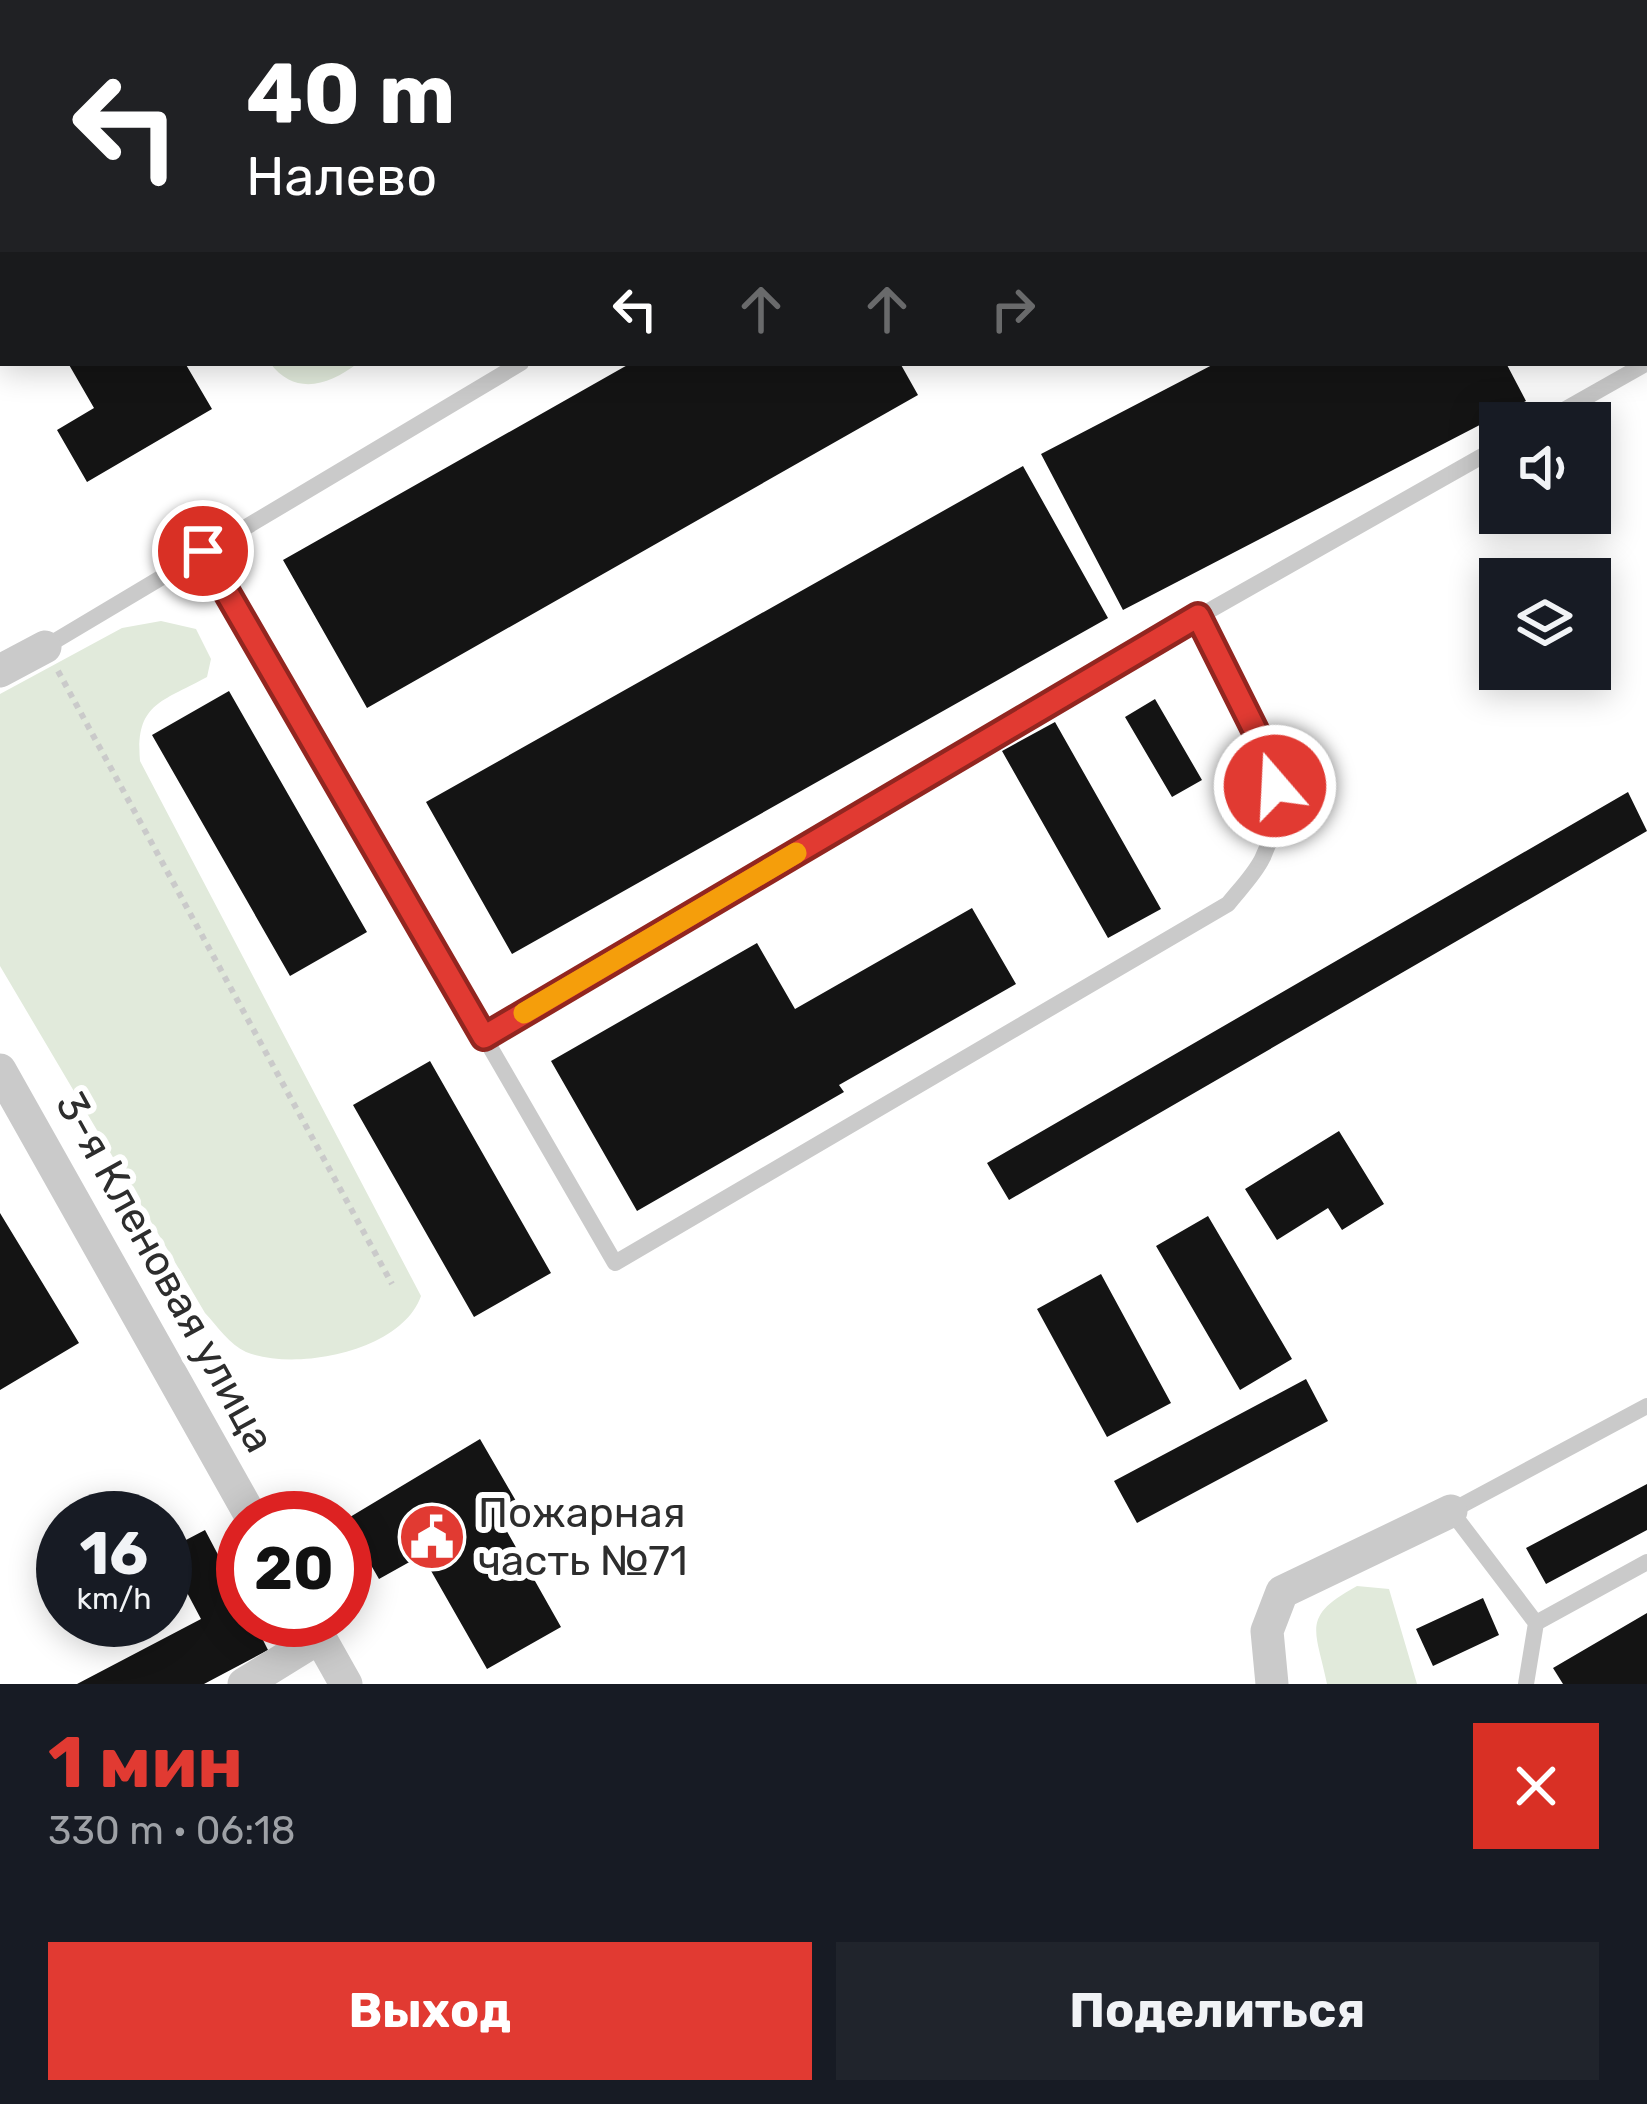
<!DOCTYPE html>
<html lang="ru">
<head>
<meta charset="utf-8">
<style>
  :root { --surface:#171b24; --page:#20242c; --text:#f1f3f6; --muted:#9ea1a6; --accent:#e13a32 }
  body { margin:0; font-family:Rubik,sans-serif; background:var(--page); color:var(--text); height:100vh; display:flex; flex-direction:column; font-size:45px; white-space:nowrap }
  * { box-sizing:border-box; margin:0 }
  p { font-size:39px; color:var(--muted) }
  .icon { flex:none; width:66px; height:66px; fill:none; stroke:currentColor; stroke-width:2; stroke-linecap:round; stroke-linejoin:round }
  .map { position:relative; height:1684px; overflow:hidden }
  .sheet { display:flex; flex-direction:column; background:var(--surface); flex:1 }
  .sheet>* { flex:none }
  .hud { position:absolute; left:0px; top:0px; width:1647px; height:366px; box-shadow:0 6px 30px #0003; background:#202124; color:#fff; overflow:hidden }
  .controls { position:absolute; left:1479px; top:402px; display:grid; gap:24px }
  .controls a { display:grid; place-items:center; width:132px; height:132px; border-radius:0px; background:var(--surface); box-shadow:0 6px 30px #0003; font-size:60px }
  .speed { position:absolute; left:36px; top:1491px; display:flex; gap:24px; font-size:60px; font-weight:700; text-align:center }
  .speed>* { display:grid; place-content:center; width:156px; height:156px; border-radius:50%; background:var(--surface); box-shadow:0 6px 30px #0003; line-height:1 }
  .speed small { font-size:30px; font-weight:400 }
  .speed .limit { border:18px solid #d22; background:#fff; color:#111 }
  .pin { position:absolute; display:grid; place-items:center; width:102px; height:102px; color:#fff; margin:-51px; border:6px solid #fff; border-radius:50%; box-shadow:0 3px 12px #0007 }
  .me { position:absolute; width:132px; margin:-66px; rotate:341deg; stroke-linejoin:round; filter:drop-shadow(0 0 9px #0008) }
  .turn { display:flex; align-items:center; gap:42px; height:252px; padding:0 48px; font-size:54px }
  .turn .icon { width:156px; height:156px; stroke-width:2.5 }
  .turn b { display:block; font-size:84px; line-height:102px }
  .lanes { display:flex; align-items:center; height:114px; padding:0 48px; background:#0003; justify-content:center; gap:60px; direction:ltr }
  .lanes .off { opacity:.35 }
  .round { display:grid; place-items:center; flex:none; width:126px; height:126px; border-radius:0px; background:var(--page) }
  .headline { display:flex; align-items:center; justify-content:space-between; height:204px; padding:0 48px }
  h1 { font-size:72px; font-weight:700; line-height:90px; color:var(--accent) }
  .button { display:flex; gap:24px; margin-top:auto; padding:24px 48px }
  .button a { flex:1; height:138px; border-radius:0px; background:var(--accent); color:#fff; font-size:48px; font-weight:700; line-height:138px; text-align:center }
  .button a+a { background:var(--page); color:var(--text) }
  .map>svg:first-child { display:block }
  .green { fill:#e1eadb }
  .building { fill:#141414 }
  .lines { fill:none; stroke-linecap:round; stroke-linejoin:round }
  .path { stroke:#cacaca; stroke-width:6; stroke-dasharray:6 6; stroke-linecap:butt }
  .lane { stroke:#cacaca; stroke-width:16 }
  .street { stroke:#cacaca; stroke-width:33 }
  .rail { stroke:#828282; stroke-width:9; stroke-dasharray:12 9; stroke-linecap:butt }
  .route-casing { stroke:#922620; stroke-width:30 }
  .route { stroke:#e13a32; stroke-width:21 }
  .slow { stroke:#f59e0b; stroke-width:21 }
  .labels { text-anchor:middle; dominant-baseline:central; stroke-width:12; stroke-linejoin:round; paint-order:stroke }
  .street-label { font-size:42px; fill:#2d2d2d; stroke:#fff }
  .poi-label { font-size:42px; fill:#2d2d2d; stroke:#fff; text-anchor:start }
</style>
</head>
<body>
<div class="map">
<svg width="1647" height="1684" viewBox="0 0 1647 1684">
  <rect width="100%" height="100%" fill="#fff"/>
  <path class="green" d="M 270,363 L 358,363 C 328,386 295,396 270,363 Z
    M 161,621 L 196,629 L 211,659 L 207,677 C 162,702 135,703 140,761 L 421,1296 C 402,1351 296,1372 246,1352 C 230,1345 217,1326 205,1313 L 0,966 L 0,694 L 122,628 Z
    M 1357,1586 L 1389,1589 L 1417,1684 L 1327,1684 C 1316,1629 1300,1617 1357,1586 Z"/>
  <path class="building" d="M 68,363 L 185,363 L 212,409 L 87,482 L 57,430 L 94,408 Z
    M 631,363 L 900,363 L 918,395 L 367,708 L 283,560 Z
    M 1216,363 L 1506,363 L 1526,401 L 1123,610 L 1041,454 Z
    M 1023,466 L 1108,618 L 512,954 L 426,802 Z
    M 229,691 L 367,932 L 290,976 L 152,735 Z
    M 1155,699 L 1202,780 L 1172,797 L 1125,717 Z
    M 1055,722 L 1161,909 L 1108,938 L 1002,751 Z
    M 1628,792 L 1647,831 L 1009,1200 L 987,1163 Z
    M 972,908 L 1016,984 L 839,1085 L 844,1092 L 637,1211 L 551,1061 L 757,943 L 795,1009 Z
    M 430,1061 L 551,1273 L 474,1317 L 353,1105 Z
    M 1339,1131 L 1384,1204 L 1342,1230 L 1328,1208 L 1277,1240 L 1245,1189 Z
    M 0,1213 L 79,1343 L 0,1390 Z
    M 1208,1216 L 1292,1359 L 1240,1390 L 1156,1246 Z
    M 1101,1274 L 1171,1403 L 1107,1437 L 1037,1309 Z
    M 1306,1379 L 1328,1421 L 1137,1523 L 1114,1481 Z
    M 480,1439 L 516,1501 L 496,1512 L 561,1627 L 487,1669 L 422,1555 L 379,1579 L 345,1520 Z
    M 1647,1484 L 1647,1530 L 1546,1584 L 1526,1548 Z
    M 205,1530 L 243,1602 L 243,1620 L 253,1620 L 268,1650 L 204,1684 L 77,1684 L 201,1619 L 165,1551 Z
    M 1483,1598 L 1499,1635 L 1433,1666 L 1416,1629 Z
    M 1647,1613 L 1647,1684 L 1563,1684 L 1553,1668 Z"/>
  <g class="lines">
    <path class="path" d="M 58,671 L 392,1284"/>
    <path class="lane" d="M 1129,3 L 1134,0
      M 1541,423 L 1647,363
      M 203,551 L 615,1263 L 1228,904 C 1239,890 1254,875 1262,859 C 1304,777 1235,689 1198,617
      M 45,647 L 521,363
      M 485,1037 L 1198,617 L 1500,446
      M 1647,1406 L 1451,1511 L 1536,1623 L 1647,1562
      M 1526,1684 L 1536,1623"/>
    <path class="street" d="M 0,671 L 45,647
      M 0,1070 L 252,1518
      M 310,1620 L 346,1684
      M 244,1684 L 320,1637
      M 1272,1684 L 1267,1631 L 1282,1592 L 1451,1511"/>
    <path class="rail" d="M 314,3 L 318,0
      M 405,3 L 410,0
      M 0,202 L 3,200"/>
  </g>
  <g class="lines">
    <g class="route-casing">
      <path id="route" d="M 203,551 L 484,1037 L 1198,616 L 1271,762 L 1275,786"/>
    </g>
    <use href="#route" class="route"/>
    <path class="slow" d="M 524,1013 L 796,853"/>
  </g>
  <defs>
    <g id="civic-disc" transform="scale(3.45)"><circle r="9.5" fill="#e13a32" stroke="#fff"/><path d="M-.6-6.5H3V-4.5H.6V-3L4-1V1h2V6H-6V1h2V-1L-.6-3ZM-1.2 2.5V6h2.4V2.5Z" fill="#fff"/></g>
  </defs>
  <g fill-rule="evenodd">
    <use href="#civic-disc" x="432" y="1537"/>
  </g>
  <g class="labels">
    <g class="street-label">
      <text transform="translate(165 1272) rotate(61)">3-я Кленовая улица</text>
    </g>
    <g class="poi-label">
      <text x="478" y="1513">Пожарная<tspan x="478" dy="48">часть №71</tspan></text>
    </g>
  </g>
</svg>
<div class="controls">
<a><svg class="icon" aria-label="sound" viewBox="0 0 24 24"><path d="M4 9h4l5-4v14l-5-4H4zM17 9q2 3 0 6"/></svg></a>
<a><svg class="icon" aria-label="layers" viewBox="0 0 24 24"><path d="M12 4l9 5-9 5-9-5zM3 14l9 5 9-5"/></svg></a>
</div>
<div class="speed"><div>16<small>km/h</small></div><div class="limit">20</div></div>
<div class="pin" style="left:203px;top:551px;background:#d93025"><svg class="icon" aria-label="arrive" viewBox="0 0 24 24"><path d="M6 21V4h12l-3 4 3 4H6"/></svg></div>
<svg class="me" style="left:1275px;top:786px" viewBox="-20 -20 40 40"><circle r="17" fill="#e13a32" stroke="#fff" stroke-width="3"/><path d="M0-11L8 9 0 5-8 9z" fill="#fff"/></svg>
<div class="hud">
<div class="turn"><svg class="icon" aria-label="left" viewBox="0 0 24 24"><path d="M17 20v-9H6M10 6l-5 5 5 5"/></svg><div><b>40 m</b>Налево</div></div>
<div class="lanes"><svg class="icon" aria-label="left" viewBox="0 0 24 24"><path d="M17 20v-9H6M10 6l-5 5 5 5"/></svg><svg class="icon off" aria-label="ahead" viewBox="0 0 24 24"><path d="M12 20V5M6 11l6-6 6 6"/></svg><svg class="icon off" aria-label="ahead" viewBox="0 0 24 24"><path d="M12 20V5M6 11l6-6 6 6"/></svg><svg class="icon off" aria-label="right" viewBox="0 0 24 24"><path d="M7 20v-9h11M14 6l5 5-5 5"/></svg></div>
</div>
</div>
<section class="sheet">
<div class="headline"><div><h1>1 мин</h1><p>330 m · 06:18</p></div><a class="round" style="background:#d93025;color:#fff"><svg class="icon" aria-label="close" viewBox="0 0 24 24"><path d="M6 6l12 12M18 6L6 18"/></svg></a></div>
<div class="button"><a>Выход</a><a>Поделиться</a></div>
</section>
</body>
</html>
